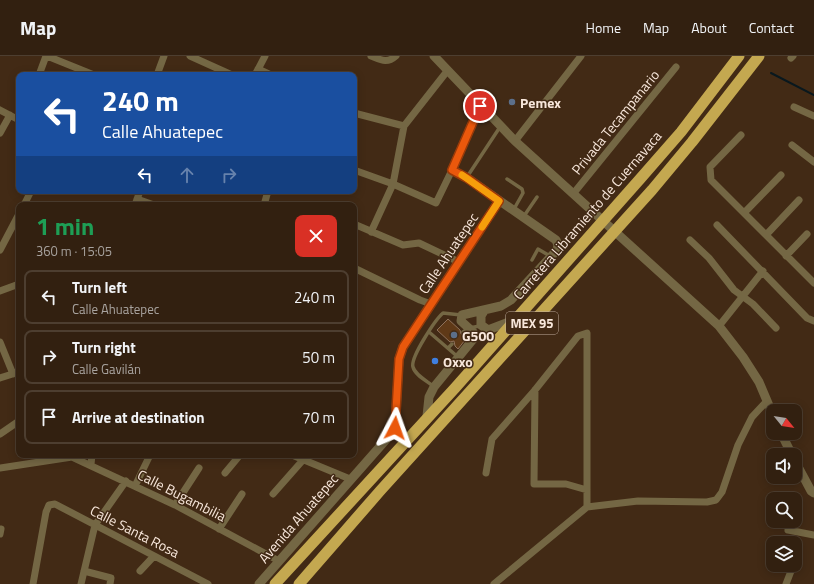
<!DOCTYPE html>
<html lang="en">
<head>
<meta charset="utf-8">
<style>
  :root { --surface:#322010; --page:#3d2d1e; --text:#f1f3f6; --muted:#a8a39f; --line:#4d3e30 }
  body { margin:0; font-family:"Titillium Web",sans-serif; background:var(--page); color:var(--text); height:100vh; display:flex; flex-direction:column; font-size:15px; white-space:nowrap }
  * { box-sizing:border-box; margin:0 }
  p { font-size:13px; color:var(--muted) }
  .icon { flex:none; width:22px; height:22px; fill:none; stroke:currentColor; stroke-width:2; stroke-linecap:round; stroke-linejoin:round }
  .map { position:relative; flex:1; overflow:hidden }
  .sheet { position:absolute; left:16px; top:146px; width:341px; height:256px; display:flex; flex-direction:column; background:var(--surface); border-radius:8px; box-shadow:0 2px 10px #0003,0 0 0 1px var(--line) }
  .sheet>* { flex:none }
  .banner { position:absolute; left:16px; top:16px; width:341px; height:122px; border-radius:8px; box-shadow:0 2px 10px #0003,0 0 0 1px var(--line); background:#1a4fa0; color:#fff; overflow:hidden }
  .needle { width:26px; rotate:120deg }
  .fabs { position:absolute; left:766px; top:348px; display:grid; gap:8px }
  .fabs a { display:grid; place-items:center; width:36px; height:36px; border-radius:8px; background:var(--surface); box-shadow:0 2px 10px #0003,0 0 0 1px var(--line); font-size:20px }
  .pin { position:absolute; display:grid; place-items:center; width:34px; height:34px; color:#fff; margin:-17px; border:2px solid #fff; border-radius:50%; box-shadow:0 1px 4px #0007 }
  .me { position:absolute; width:44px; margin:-22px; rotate:4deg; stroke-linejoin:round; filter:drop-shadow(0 0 3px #0008) }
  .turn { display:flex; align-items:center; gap:14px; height:84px; padding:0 20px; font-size:18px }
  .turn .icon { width:52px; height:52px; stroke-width:2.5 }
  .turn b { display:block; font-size:28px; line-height:34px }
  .lanes { display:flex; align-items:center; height:38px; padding:0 20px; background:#0003; justify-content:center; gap:20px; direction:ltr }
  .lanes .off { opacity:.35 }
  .round { display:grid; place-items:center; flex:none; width:42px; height:42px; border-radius:8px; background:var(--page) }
  .headline { display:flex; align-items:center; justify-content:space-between; height:68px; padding:0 20px }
  h1 { font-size:24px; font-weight:700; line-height:30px; color:#1e9e55 }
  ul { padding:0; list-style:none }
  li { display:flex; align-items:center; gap:12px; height:54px; margin:0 8px 6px; padding:0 12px; border:2px solid var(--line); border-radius:8px }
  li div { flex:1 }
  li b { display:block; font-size:15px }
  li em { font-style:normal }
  header { display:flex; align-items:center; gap:24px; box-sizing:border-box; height:56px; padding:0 20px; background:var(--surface); border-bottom:1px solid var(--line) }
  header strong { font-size:19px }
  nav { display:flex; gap:22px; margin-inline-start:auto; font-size:14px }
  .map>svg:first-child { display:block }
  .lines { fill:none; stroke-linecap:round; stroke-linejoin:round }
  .stream { stroke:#09181e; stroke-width:2 }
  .building { fill:#5f3917; stroke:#8e715a }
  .service { stroke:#746744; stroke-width:3.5 }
  .minor { stroke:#746744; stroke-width:7 }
  .tertiary { stroke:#746744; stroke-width:9 }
  .trunk { stroke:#c4a850; stroke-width:11 }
  .route-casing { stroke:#983908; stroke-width:10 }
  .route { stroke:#ea580c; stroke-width:7 }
  .slow { stroke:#f59e0b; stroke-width:7 }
  .service-dot { fill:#5c6f8a; stroke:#422a15; stroke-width:1.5 }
  .shop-dot { fill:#3f7fe0; stroke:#422a15; stroke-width:1.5 }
  .labels { text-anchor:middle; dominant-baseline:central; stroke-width:3; stroke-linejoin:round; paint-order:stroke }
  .shield { fill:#422a15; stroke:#c1aea0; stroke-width:1 }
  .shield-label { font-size:13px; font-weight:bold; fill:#f8e7db }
  .poi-label { font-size:14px; font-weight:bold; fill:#f8e7db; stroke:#422a15; text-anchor:start }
  .street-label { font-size:14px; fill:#f8e7db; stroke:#422a15 }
</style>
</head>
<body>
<header>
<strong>Map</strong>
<nav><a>Home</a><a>Map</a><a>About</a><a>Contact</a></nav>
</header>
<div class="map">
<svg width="814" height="528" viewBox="0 0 814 528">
  <rect width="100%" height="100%" fill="#422a15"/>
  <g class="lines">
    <path class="stream" d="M 771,17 L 814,39"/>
  </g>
  <path class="building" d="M 448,263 L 460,274 L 461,278 L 468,280 L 458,293 L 455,290 L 454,285 L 450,286 L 437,274 Z"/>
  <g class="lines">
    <path class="service" d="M 467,121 L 500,71
      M 507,123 L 522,133 L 523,137 L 514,153
      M 524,160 L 537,141
      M 532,204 L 538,193 L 550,200
      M 429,276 L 458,301
      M 463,276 L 469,272 L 480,270
      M 448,292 L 452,288
      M 433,330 C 427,325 415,319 413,311 C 410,302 435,264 443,257 L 461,259"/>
    <path class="minor" d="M 47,0 L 94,19
      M 190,0 L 232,19
      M 371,0 C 381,4 387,8 396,0
      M 791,2 L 793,0
      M 258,13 L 271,19
      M 39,19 L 46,0
      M 157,19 L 164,0
      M 255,19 L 265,0
      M 794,51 L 814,60
      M 0,54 L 19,64
      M 354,57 L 404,70
      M 0,77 L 10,59
      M 741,79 L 710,111 L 711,124 L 814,227
      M 515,85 L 581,0
      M 792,89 L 814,106
      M 354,114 L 393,128 L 436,147 L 452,114
      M 573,138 L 676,11
      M 137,143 L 154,149
      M 24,149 L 31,135
      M 135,149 L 140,135
      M 264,149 L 268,135
      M 744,157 L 781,119
      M 354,168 L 403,189 L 419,187 L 459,206
      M 717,169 L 807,262 L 814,265
      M 371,176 L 393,128 L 404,70 L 448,14
      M 766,179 L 799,144
      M 690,184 L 709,202 L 734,234 L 753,248 L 776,272
      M 0,194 L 19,158
      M 786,200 L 807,178
      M 354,212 L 420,244 L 431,248
      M 0,235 L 19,228
      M 719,270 L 763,215
      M 0,286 L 13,318
      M 0,322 L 19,316
      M 535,334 L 534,428 L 566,428 L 587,434
      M 0,378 L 19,365
      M 292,399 L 350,423
      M 91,408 L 92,399
      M 0,412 L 72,401 L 175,449 L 279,505
      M 225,417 L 240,399
      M 486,417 L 492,383 L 535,334 L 578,280 L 587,277 L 587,451
      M 135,430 L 150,399
      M 273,438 L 303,404
      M 175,449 L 199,412
      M 219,473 L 242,438
      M 788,474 L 814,479
      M 0,478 L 1,473
      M 84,515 L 111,522 L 110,528
      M 140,515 L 154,500
      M 33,528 L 46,456 L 49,449 L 55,448 L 208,528
      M 81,528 L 95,469 L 126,425
      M 494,528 L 587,451 L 638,445 L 707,446 L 716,444 L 722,436 L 738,389 L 752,361 L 767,345
      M 786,528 L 793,510"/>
    <path class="tertiary" d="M 434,0 L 515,85 L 719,270 L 743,301 L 759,326 L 773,359
      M 484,255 L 481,260 L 481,269 L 488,274 L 514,264
      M 427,360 L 429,341 L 434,331 L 475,281 L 473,276 L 461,265 L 462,259 L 501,250 L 511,244 L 557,194 L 558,189 L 556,184 L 467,122 L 452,114 L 480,50
      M 781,377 L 792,399
      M 795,405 L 811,435 L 814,437
      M 259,528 L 391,378 L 395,372 L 399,303 L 403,291 L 499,145"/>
    <path class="trunk" d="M 275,528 L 455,332 L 640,123 L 681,76 L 739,0
      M 299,528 L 380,435 L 652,134 L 692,86 L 759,0"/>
  </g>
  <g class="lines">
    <g class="route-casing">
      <path id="route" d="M 395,372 L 399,303 L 403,291 L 499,145 L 467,122 L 452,114 L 480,50"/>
    </g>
    <use href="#route" class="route"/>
    <path class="slow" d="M 462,119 L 499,145 L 482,171"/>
  </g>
  <g class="service-dot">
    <circle cx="512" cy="46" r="4"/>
    <circle cx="454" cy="279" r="4"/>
  </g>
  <circle class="shop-dot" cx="435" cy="305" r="4"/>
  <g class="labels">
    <rect class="shield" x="506" y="256" width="52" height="22" rx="3"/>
    <g class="shield-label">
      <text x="532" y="267">MEX 95</text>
    </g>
    <g class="poi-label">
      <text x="520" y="46">Pemex</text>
      <text x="462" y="279">G500</text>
      <text x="443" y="305">Oxxo</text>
    </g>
    <g class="street-label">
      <text transform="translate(615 66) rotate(-51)">Privada Tecampanario</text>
      <text transform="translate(587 159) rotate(-49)">Carretera Libramiento de Cuernavaca</text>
      <text transform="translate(448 197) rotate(-56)">Calle Ahuatepec</text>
      <text transform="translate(182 439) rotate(27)">Calle Bugambilia</text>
      <text transform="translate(298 462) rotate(-49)">Avenida Ahuatepec</text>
      <text transform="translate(135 475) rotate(27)">Calle Santa Rosa</text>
    </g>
  </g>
</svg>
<div class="fabs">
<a><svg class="needle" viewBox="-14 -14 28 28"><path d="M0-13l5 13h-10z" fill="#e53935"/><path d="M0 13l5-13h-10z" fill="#a8a39f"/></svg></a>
<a><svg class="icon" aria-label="sound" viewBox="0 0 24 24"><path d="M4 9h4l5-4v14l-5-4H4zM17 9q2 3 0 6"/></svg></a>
<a><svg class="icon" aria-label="search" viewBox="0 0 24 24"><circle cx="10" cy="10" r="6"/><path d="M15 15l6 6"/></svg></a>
<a><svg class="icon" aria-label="layers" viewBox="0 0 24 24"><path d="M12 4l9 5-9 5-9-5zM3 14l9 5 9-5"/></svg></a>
</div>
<div class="pin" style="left:480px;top:50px;background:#d93025"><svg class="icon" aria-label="arrive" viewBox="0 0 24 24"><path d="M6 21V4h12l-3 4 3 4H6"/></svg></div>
<svg class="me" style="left:395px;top:372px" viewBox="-20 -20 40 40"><path d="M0-17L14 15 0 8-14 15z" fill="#ea580c" stroke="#fff" stroke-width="4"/></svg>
<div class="banner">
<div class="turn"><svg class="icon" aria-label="left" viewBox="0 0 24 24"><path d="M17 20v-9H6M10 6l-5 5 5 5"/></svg><div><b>240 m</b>Calle Ahuatepec</div></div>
<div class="lanes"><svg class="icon" aria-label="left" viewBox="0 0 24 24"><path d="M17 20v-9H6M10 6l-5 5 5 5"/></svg><svg class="icon off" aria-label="ahead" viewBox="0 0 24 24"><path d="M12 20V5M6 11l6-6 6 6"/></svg><svg class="icon off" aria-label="right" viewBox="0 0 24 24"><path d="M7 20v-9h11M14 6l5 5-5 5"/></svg></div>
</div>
<section class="sheet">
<div class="headline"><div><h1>1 min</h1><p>360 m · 15:05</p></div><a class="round" style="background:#d93025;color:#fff"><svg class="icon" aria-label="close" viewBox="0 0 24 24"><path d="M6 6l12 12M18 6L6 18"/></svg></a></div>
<ul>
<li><svg class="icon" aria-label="left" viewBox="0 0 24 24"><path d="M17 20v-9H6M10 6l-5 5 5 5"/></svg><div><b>Turn left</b><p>Calle Ahuatepec</p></div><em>240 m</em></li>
<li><svg class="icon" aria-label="right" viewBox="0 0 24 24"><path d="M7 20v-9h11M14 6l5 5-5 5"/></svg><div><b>Turn right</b><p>Calle Gavilán</p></div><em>50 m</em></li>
<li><svg class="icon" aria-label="arrive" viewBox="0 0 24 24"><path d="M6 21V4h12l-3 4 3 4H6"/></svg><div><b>Arrive at destination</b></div><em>70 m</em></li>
</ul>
</section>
</div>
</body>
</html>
